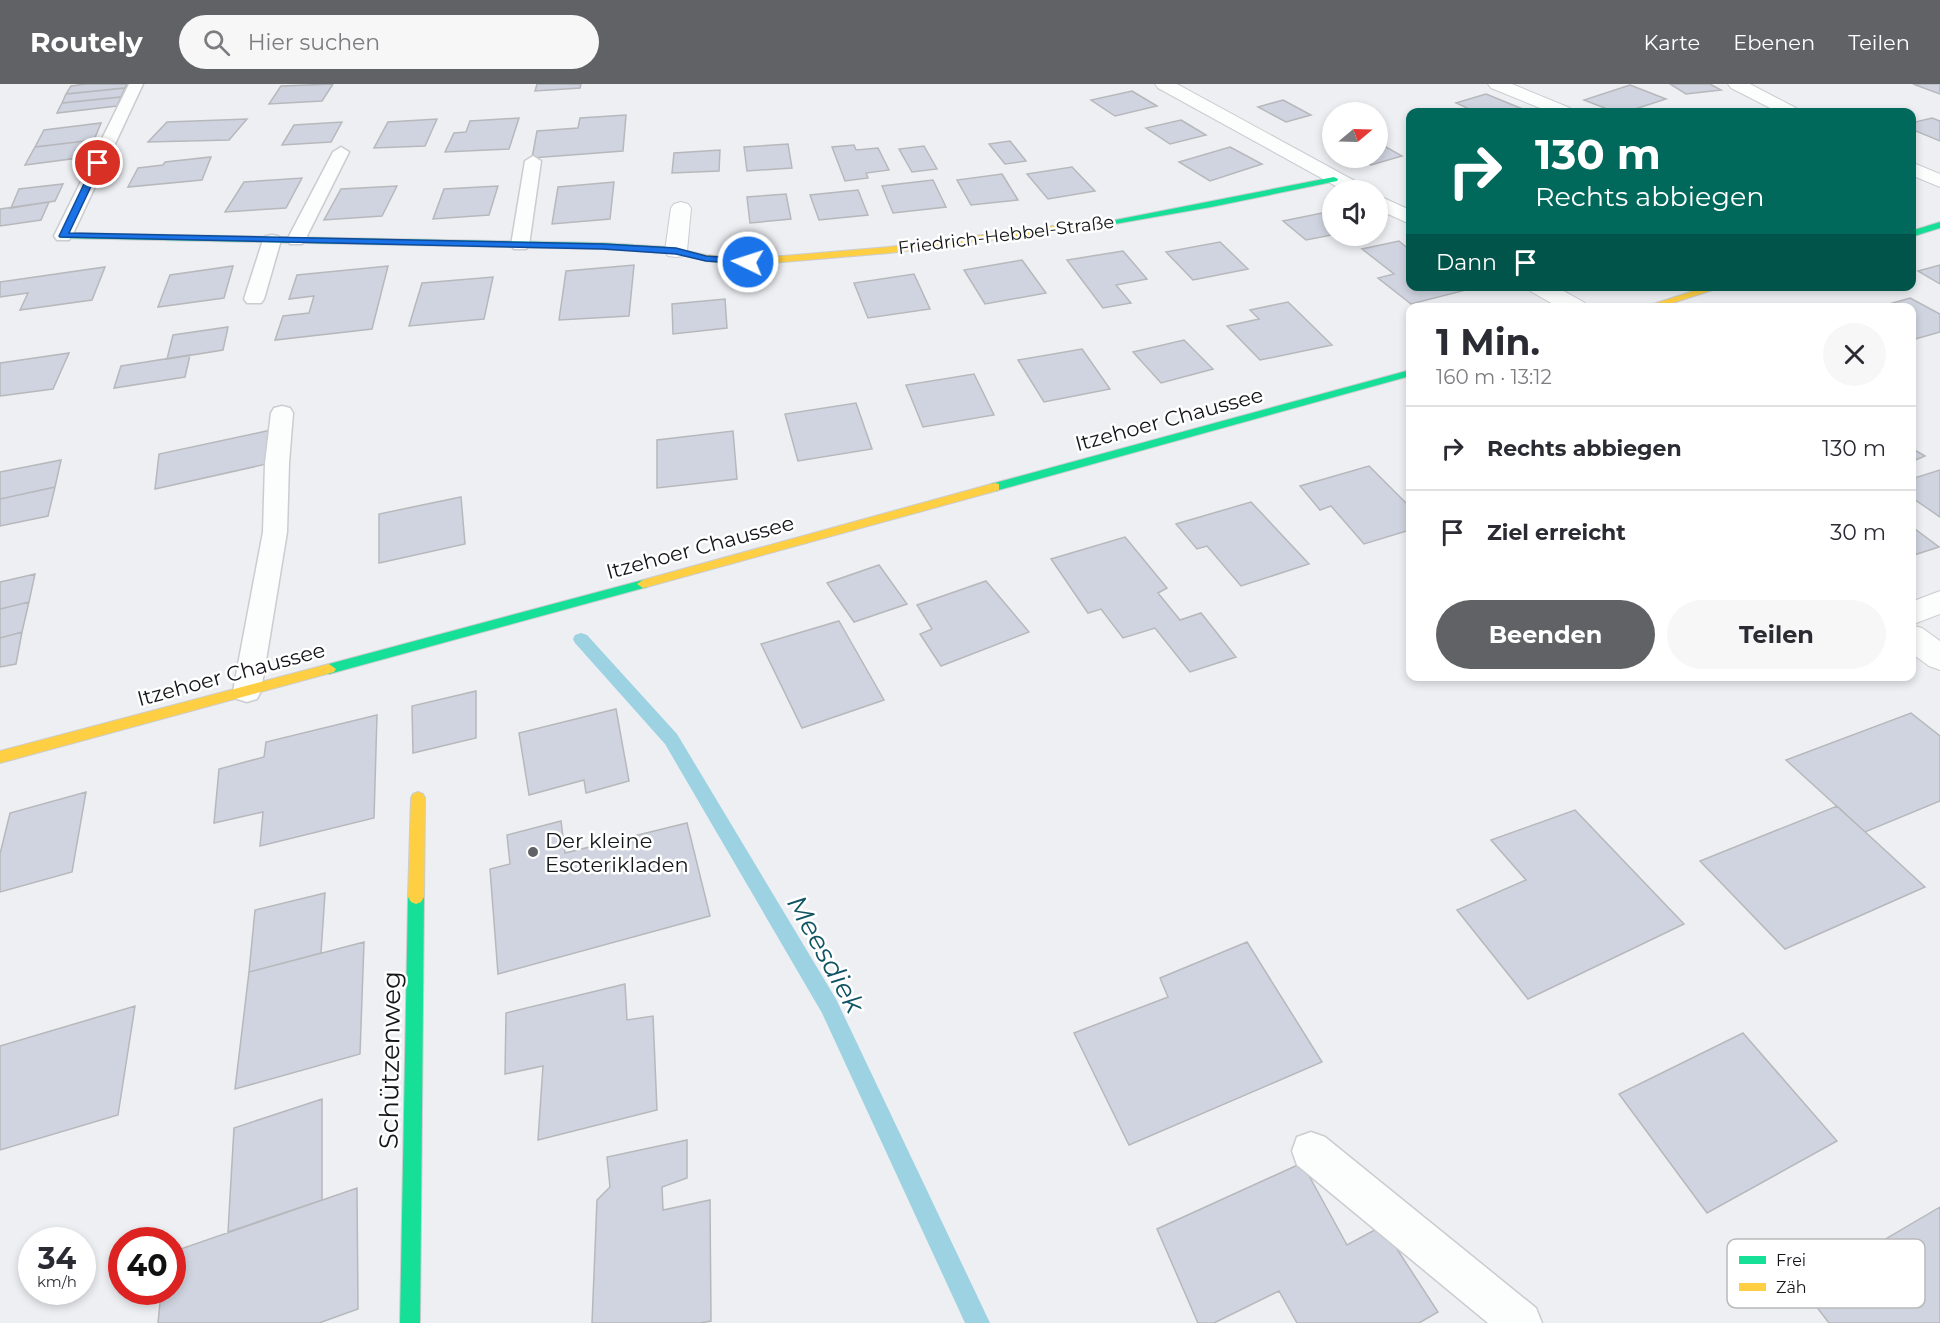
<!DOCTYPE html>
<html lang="de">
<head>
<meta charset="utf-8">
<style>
  :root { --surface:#fff; --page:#f7f7f7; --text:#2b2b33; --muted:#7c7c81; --line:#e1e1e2; --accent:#616265 }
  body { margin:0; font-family:Montserrat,sans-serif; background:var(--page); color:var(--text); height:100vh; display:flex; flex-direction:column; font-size:22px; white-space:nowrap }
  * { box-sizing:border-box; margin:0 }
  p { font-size:20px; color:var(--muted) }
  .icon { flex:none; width:33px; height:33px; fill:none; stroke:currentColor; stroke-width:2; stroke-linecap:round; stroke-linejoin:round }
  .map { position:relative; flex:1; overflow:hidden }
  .sheet { position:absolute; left:1406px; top:219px; width:510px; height:378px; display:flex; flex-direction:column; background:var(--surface); border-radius:12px; box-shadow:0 3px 9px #0003 }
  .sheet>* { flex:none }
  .guide { position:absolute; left:1406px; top:24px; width:510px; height:183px; border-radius:12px; box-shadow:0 3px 9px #0003; background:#00695c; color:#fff; overflow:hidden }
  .needle { width:39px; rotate:71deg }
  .tools { position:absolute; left:1322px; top:18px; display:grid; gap:12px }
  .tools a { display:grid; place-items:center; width:66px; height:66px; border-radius:50%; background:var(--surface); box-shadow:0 3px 9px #0003; font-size:30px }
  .speed { position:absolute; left:18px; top:1143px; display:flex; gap:12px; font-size:30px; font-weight:700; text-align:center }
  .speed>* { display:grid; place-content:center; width:78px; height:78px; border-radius:50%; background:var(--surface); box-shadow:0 3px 9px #0003; line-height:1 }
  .speed small { font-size:15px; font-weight:400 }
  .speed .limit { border:9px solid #d22; background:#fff; color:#111 }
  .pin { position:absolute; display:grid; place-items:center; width:51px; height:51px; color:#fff; margin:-26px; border:3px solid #fff; border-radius:50%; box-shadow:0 2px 6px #0007 }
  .me { position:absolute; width:66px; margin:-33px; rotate:274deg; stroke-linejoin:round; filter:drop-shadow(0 0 4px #0008) }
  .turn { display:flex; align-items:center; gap:21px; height:126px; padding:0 30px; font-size:27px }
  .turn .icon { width:78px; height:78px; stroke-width:2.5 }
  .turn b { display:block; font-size:42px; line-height:51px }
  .then { display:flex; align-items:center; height:57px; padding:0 30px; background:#0003; gap:12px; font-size:22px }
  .round { display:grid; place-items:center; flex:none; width:63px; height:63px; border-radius:32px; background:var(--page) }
  .summary { display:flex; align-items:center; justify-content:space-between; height:102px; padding:0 30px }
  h1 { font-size:36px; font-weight:700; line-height:45px }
  .action { display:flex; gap:12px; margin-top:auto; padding:12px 30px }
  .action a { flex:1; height:69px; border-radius:36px; background:var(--accent); color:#fff; font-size:24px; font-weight:700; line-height:69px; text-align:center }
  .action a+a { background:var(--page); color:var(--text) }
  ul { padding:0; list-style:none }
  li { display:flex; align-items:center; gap:18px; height:84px; padding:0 30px; border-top:2px solid var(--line) }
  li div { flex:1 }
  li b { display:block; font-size:22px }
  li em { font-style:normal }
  header { display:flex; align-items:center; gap:36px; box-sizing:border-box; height:84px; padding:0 30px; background:var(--accent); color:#fff }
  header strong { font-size:28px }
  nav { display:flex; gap:33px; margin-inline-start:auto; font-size:21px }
  .search { width:420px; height:54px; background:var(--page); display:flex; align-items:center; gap:15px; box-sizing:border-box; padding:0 21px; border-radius:33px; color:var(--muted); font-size:22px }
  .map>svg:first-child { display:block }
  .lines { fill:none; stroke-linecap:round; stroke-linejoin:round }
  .stream { fill:#9cd2e2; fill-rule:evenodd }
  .building { fill:#cfd4e0; stroke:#b7b8bb; stroke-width:1.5 }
  .lane-casing { stroke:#cbcccf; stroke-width:3 }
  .street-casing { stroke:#cbcccf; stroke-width:2 }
  .fast-casing { stroke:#cbcccf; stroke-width:2 }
  .slow-casing { stroke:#cbcccf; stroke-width:2 }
  .lane { fill:#fcfdfd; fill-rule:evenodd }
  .street { fill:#fcfdfd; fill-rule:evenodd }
  .fast { fill:#16e098; fill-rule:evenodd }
  .slow { fill:#ffcf43; fill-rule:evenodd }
  .route { fill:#1a73e8; stroke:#114b97; stroke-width:1.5 }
  .poi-dot { fill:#616265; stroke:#fff; stroke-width:2 }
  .labels { text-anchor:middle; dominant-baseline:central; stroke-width:5; stroke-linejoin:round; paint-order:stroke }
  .far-street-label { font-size:18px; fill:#151619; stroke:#fff }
  .street-label { font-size:21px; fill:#151619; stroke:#fff }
  .poi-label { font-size:21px; fill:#151619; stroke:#fff; text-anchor:start }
  .near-street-label { font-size:26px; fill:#151619; stroke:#fff }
  .near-water-label { font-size:27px; font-style:italic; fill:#105362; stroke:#fff }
  .key { fill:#fff; stroke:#b9b9ba; stroke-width:1.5 }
  .key-label { font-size:16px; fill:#151619 }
</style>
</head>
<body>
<header>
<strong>Routely</strong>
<div class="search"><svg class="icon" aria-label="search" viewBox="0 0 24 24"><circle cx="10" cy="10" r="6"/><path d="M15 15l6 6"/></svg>Hier suchen</div>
<nav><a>Karte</a><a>Ebenen</a><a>Teilen</a></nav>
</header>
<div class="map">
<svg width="1940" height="1239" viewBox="0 0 1940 1239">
  <rect width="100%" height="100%" fill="#edeff3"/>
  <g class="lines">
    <path class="stream" d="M 581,549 L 587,551 L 677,650 L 836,915 L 990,1239 L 965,1239 L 822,929 L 665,660 L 575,559 L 573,555 L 575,551 Z"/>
  </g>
  <path class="building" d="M 85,0 L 127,0 L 125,4 L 66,10 L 71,2 Z
    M 333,0 L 322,17 L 269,20 L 281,2 Z
    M 537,0 L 581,0 L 580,4 L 535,7 Z
    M 1670,0 L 1710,0 L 1721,6 L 1686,10 Z
    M 1913,0 L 1940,0 L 1940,10 Z
    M 1630,1 L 1666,15 L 1626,28 L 1615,28 L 1584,16 Z
    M 125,4 L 121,13 L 62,19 L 66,10 Z
    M 1132,7 L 1157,22 L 1115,32 L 1091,16 Z
    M 1486,10 L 1530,28 L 1476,28 L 1456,19 Z
    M 121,13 L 117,22 L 57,29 L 62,19 Z
    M 1283,16 L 1311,31 L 1286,38 L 1258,23 Z
    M 626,31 L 623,67 L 532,74 L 537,47 L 578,44 L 580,34 Z
    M 519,34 L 509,65 L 445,68 L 454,49 L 466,48 L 470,37 Z
    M 1932,34 L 1940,37 L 1940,57 L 1911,45 L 1911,39 Z
    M 247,35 L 229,56 L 148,58 L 167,38 Z
    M 437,35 L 425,62 L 374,64 L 388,38 Z
    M 1181,36 L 1206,51 L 1170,60 L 1146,44 Z
    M 342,38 L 331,58 L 282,61 L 294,41 Z
    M 101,39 L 94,56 L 35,63 L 44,46 Z
    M 94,56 L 86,73 L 25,81 L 35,63 Z
    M 1010,57 L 1026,77 L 1005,80 L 989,60 Z
    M 1377,58 L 1402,72 L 1371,81 L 1356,74 L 1377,74 Z
    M 788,60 L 792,84 L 747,87 L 744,63 Z
    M 854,61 L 856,66 L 878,64 L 889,86 L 866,89 L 868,94 L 845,97 L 832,63 Z
    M 924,62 L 937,85 L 912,88 L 899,65 Z
    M 1230,63 L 1262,80 L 1210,97 L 1179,78 Z
    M 720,66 L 719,87 L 672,89 L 674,69 Z
    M 211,73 L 202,96 L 128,103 L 138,84 L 163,81 L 165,78 Z
    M 1072,83 L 1095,107 L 1048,115 L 1027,90 Z
    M 1002,90 L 1018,116 L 971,121 L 957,96 Z
    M 302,94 L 286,124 L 225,128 L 244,98 Z
    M 933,96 L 946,123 L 893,129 L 882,102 Z
    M 614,98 L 610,135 L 552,140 L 558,103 Z
    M 63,100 L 55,117 L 11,124 L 19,105 Z
    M 397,102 L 382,132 L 324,136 L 341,105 Z
    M 498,102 L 489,131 L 433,135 L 444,105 Z
    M 858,106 L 868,131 L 819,136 L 810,111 Z
    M 786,110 L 791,135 L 750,139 L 747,113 Z
    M 49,118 L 41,136 L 0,142 L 0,125 Z
    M 1327,128 L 1332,132 L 1332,151 L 1306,156 L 1283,137 Z
    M 1399,157 L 1410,166 L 1410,202 L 1460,202 L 1466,206 L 1411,220 L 1378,194 L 1394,190 L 1362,165 Z
    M 1220,158 L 1248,185 L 1193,196 L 1166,168 Z
    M 1123,167 L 1147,195 L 1116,201 L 1131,219 L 1103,224 L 1067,176 Z
    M 1022,176 L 1046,209 L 985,220 L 964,186 Z
    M 634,181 L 629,232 L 559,236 L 566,187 Z
    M 1940,181 L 1940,200 L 1918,187 Z
    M 233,182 L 224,214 L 158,223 L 170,191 Z
    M 388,182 L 372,245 L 275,256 L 283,232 L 309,229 L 314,212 L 289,215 L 297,191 Z
    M 105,183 L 92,216 L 20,226 L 28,209 L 0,213 L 0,198 Z
    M 914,190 L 930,225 L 868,234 L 854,199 Z
    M 493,193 L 484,235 L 409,242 L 422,199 Z
    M 1910,214 L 1940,230 L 1940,248 L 1912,256 L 1911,224 L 1875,224 Z
    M 725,215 L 727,244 L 673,250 L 672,220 Z
    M 1288,218 L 1332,261 L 1260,276 L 1227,242 L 1259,235 L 1250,226 Z
    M 228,243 L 223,266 L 167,275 L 173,251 Z
    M 1184,256 L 1213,285 L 1161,299 L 1133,268 Z
    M 1082,265 L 1110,305 L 1044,318 L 1018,276 Z
    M 69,269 L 53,305 L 0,312 L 0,279 Z
    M 190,271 L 185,293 L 114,304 L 121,282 Z
    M 974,290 L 994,331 L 923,343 L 906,301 Z
    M 856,319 L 872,365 L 798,377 L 785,330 Z
    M 271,346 L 271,379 L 155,405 L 159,370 Z
    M 733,347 L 737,395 L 657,404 L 657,356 Z
    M 1911,364 L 1925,372 L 1911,378 Z
    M 61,376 L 55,403 L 0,415 L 0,388 Z
    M 1369,382 L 1410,423 L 1410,446 L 1364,460 L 1331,422 L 1320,426 L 1300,402 Z
    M 1940,386 L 1940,433 L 1911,413 L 1911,395 Z
    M 55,403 L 48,432 L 0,442 L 0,415 Z
    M 461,413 L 465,460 L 379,479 L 379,430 Z
    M 1251,418 L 1309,480 L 1241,502 L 1207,462 L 1197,465 L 1176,440 Z
    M 1911,442 L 1939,463 L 1911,472 Z
    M 1125,453 L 1167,504 L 1158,509 L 1180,536 L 1201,529 L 1236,573 L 1190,588 L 1155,544 L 1123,554 L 1101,525 L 1088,529 L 1051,475 Z
    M 879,481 L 907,520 L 854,538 L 827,499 Z
    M 35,490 L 29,518 L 0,525 L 0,498 Z
    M 986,497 L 1029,548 L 941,582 L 920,550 L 932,545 L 917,521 Z
    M 29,518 L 22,548 L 0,554 L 0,525 Z
    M 839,537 L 884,616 L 802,644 L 761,560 Z
    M 22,548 L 16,580 L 0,583 L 0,554 Z
    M 476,607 L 476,654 L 413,669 L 412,622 Z
    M 616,625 L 629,697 L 586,709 L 584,696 L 529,711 L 519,649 Z
    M 1911,629 L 1940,652 L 1940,717 L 1865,748 L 1786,676 Z
    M 377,631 L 374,734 L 260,762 L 263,728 L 214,739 L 219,685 L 264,673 L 266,658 Z
    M 86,708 L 72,788 L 0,808 L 0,770 L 10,729 Z
    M 1837,722 L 1925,803 L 1785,865 L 1700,777 Z
    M 1575,726 L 1684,840 L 1528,915 L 1457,826 L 1526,796 L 1491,756 Z
    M 561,737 L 565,769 L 687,739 L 710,832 L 498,890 L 490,785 L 510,780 L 507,751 Z
    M 325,809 L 321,869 L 249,888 L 255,826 Z
    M 364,858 L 360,970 L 235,1005 L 249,888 Z
    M 1247,858 L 1322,978 L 1129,1061 L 1074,949 L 1168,913 L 1160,894 Z
    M 625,900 L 627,936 L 653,932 L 657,1026 L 538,1056 L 543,982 L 505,990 L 506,929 Z
    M 135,922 L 118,1031 L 0,1066 L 0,962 Z
    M 1743,949 L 1837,1057 L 1707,1129 L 1619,1010 Z
    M 322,1015 L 322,1116 L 228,1148 L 234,1044 Z
    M 687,1056 L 687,1094 L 662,1103 L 663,1126 L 710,1116 L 711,1237 L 700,1239 L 592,1239 L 597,1116 L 610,1103 L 607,1073 Z
    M 1302,1079 L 1347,1161 L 1382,1142 L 1438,1228 L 1419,1239 L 1297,1239 L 1279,1207 L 1214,1239 L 1198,1239 L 1157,1145 Z
    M 357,1104 L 358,1225 L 319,1239 L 158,1239 L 161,1208 L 172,1208 L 172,1168 Z
    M 1940,1123 L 1940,1239 L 1829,1239 L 1802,1204 Z"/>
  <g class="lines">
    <g class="lane-casing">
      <path id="lane" d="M 129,0 L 143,0 L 72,152 L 69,156 L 57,156 L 54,152 Z
        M 341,63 L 349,68 L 305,156 L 302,160 L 290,160 L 287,156 L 333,68 Z
        M 533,72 L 541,77 L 529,161 L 526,165 L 514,165 L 511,161 L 525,77 Z
        M 272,151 L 278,152 L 281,156 L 264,215 L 261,219 L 247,219 L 244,215 L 263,156 L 266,152 Z
        M 282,322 L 290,324 L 293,329 L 289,379 L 287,448 L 261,607 L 257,615 L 247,618 L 237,615 L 233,607 L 263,448 L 265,379 L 271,329 L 274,324 Z
        M 1311,1048 L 1325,1053 L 1536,1224 L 1542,1239 L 1488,1239 L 1297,1081 L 1292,1067 L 1297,1053 Z"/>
    </g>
    <g class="street-casing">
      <path id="street" d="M 1155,0 L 1177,0 L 1364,102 L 1367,106 L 1343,106 L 1158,4 Z
        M 1488,0 L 1512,0 L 1570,24 L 1573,28 L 1550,28 L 1491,4 Z
        M 1728,0 L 1750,0 L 1796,24 L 1799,28 L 1778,28 L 1731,4 Z
        M 1911,78 L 1940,90 L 1940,103 L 1911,91 Z
        M 1377,111 L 1410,126 L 1410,140 L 1377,125 Z
        M 681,118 L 688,120 L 691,124 L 687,167 L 684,172 L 676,173 L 668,172 L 665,167 L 671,124 L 674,120 Z
        M 1527,202 L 1555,202 L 1585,219 L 1588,224 L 1560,224 L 1530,207 Z
        M 1940,507 L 1940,530 L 1911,541 L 1922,544 L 1940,557 L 1940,586 L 1929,582 L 1911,569 L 1911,518 Z"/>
    </g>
    <g class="fast-casing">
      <path id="fast" d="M 1334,93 L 1338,95 L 1337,97 L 1211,123 L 1109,141 L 1105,138 Z
        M 1940,138 L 1940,144 L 1911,153 L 1911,147 Z
        M 63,149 L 603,159 L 667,163 L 671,166 L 667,169 L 603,165 L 60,154 L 59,152 Z
        M 1410,286 L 1410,292 L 995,407 L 989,403 L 991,400 Z
        M 643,496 L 647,497 L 649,500 L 647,503 L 329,590 L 322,585 L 329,580 Z
        M 416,806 L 421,808 L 424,813 L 420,1239 L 400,1239 L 408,813 L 411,808 Z"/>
    </g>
    <g class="slow-casing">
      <path id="slow" d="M 1109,135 L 1112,136 L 1112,140 L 889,169 L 748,181 L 706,177 L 663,166 L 667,163 L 706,171 L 748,175 L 889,163 Z
        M 1709,202 L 1725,202 L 1657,224 L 1641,224 Z
        M 995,399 L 999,400 L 999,406 L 643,504 L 637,500 L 643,496 Z
        M 329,580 L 336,585 L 334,588 L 0,679 L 0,667 Z
        M 418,708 L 423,710 L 425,714 L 424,813 L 421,818 L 416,820 L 411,818 L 408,813 L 411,714 L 413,710 Z"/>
    </g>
    <use href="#lane" class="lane"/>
    <use href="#street" class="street"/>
    <use href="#fast" class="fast"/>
    <use href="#slow" class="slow"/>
  </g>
  <path class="route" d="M 98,77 L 102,79 L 69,149 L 603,160 L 676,164 L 706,172 L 748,175 L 753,178 L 748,180 L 706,177 L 676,170 L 603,165 L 60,153 L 59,152 L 94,79 Z"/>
  <circle class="poi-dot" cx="533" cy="768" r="6"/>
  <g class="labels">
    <g class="far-street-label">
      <text transform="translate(1006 151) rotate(-7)">Friedrich-Hebbel-Straße</text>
    </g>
    <g class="street-label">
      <text transform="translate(1169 335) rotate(-15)">Itzehoer Chaussee</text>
      <text transform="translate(700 463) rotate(-15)">Itzehoer Chaussee</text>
      <text transform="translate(231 590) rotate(-15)">Itzehoer Chaussee</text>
    </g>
    <g class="poi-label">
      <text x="545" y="756">Der kleine<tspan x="545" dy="24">Esoterikladen</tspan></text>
    </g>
    <g class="near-street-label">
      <text transform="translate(390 976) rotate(-89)">Schützenweg</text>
    </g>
    <g class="near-water-label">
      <text transform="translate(826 870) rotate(61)">Meesdiek</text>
    </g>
  </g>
  <rect x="1727" y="1155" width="198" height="69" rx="9" class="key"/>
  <rect x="1739" y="1172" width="27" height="8" fill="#16e098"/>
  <rect x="1739" y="1199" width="27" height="8" fill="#ffcf43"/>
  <g class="key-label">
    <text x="1776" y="1182">Frei</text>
    <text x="1776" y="1209">Zäh</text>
  </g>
</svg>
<div class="tools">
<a><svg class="needle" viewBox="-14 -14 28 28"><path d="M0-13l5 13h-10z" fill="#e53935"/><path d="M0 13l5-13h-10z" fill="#7c7c81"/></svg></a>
<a><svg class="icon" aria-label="sound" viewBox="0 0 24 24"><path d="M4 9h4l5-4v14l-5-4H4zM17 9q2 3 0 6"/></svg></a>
</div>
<div class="speed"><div>34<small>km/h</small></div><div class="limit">40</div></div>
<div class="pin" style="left:98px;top:79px;background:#d93025"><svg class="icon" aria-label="arrive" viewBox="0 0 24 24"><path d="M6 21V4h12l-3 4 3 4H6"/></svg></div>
<svg class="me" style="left:748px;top:178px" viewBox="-20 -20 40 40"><circle r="17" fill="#1a73e8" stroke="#fff" stroke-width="3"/><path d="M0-11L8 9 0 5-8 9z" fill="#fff"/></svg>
<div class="guide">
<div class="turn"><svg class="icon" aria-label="right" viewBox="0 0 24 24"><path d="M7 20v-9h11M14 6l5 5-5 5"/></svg><div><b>130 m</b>Rechts abbiegen</div></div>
<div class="then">Dann<svg class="icon" aria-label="arrive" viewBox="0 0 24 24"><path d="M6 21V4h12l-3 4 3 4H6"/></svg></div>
</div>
<section class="sheet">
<div class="summary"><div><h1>1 Min.</h1><p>160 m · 13:12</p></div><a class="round"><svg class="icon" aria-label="close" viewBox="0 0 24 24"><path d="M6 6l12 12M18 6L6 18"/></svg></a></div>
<ul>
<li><svg class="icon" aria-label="right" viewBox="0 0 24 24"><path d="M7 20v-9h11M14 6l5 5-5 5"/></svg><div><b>Rechts abbiegen</b></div><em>130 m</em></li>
<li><svg class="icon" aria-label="arrive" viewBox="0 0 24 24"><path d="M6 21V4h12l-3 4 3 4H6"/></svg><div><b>Ziel erreicht</b></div><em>30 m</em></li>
</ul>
<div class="action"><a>Beenden</a><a>Teilen</a></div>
</section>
</div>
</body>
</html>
